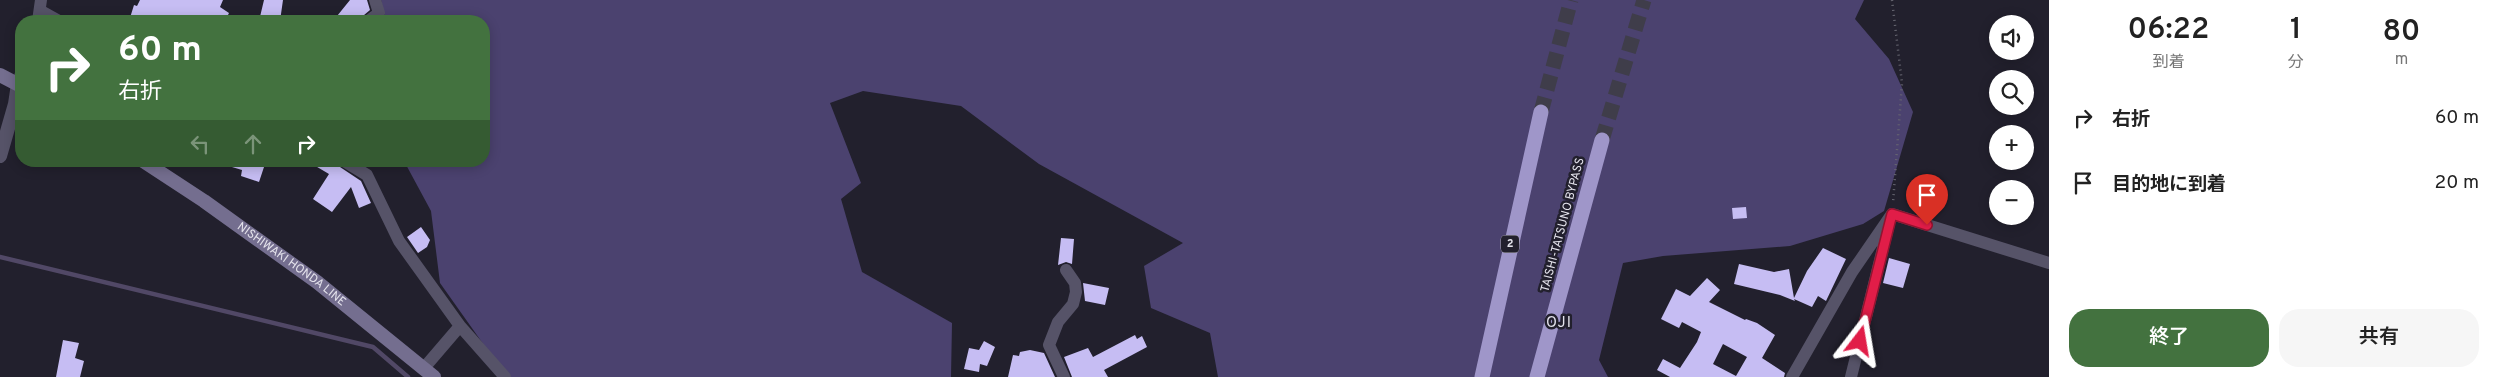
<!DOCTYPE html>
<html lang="ja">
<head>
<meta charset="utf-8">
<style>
  :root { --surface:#fff; --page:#f6f6f6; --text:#222; --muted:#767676; --accent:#43723f }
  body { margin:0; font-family:Overpass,"Noto Sans JP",sans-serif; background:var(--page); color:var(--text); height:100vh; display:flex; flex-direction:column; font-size:19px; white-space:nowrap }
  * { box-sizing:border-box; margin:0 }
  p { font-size:16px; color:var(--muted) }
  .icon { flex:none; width:28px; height:28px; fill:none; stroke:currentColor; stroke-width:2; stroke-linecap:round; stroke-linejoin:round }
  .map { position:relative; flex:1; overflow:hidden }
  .drawer { display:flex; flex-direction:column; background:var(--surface); width:450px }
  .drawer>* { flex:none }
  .banner { position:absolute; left:15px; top:15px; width:475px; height:152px; border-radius:20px; box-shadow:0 2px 12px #0003; background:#43723f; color:#fff; overflow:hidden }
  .tools { position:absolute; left:1989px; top:15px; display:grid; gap:10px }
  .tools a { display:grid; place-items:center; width:45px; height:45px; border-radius:50%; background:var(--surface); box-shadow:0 2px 12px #0003; font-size:25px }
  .pin { position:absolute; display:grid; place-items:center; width:42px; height:42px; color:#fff; margin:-51px -21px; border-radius:50% 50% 50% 0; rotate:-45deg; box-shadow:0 0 5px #0007 }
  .pin .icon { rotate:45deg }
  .me { position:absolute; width:55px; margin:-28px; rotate:14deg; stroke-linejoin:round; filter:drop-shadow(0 0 4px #0008) }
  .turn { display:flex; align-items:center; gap:18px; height:105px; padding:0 20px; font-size:22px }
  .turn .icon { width:65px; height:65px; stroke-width:2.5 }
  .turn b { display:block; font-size:35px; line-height:42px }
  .lanes { display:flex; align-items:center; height:48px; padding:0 20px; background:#0003; justify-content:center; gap:25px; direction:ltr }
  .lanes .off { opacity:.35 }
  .eta { display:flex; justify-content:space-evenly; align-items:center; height:85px; text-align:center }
  .eta b { font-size:30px; font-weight:600; line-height:35px }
  .button { display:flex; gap:10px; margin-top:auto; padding:10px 20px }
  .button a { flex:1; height:58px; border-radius:20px; background:var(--accent); color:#fff; font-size:20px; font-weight:600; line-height:58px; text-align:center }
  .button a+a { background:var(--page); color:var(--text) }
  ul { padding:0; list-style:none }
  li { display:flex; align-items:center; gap:15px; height:65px; padding:0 20px }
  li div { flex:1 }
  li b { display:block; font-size:19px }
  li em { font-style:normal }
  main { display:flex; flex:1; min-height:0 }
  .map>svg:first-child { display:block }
  .forest { fill:#4b426f }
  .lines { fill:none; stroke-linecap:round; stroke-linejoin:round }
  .stream { stroke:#514866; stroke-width:4.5 }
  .building { fill:#c6bdf3; fill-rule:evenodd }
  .motorway-tunnel { stroke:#3f3d4a; stroke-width:15; stroke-dasharray:15 8; stroke-linecap:butt }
  .path { stroke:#676671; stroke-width:2.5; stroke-dasharray:1 4; stroke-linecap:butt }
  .minor { stroke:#565368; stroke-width:12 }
  .tertiary { stroke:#565368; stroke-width:14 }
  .secondary { stroke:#746e8f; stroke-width:14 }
  .motorway { stroke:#9f96c9; stroke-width:15 }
  .route-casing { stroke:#92132f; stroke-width:12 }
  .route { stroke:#e11d48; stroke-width:9 }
  .labels { text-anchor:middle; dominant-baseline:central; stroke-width:5; stroke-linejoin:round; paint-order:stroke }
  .shield { fill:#22202d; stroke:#aaa8b3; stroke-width:1 }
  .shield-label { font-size:11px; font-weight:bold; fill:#e4e3ec }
  .street-label { font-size:12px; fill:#e4e3ec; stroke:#22202d }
  .quarter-label { font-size:15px; letter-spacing:1px; fill:#e4e3ec; stroke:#22202d }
</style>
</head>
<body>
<main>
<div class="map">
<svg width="2049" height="377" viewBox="0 0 2049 377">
  <rect width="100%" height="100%" fill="#22202d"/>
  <path class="forest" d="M 381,0 L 1864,0 L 1855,19 L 1889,59 L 1913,112 L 1884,211 L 1863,224 L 1790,246 L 1663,256 L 1623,263 L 1599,360 L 1608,377 L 1218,377 L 1210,333 L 1151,308 L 1144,266 L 1183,243 L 1039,164 L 961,106 L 863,91 L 830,103 L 861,183 L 841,199 L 862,272 L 952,323 L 951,377 L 510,377 L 496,362 L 440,283 L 431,211 L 404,161 L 484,161 L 484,21 L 386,21 Z"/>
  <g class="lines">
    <path class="stream" d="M 0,257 L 373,347 L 408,377"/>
  </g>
  <path class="building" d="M 140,0 L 223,0 L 220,7 L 229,13 L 225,21 L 129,21 L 134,5 L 137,6 Z
    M 264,0 L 283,0 L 280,21 L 259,21 Z
    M 350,0 L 367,0 L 370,10 L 357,21 L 333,21 Z
    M 222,161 L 266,161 L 259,182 L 241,176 L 242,170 L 222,164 Z
    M 307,161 L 330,161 L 337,165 L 361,181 L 371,203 L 359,208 L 351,187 L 332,212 L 313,199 L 329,174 Z
    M 1746,207 L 1747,218 L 1733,219 L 1732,208 Z
    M 421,227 L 430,240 L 427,247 L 418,253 L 407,237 Z
    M 1061,238 L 1074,239 L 1072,264 L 1066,262 L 1058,265 Z
    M 1823,248 L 1846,259 L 1826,301 L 1818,296 L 1812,307 L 1794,299 L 1795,301 L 1780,295 L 1734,284 L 1739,264 L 1774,272 L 1789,269 L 1794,298 L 1807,271 Z
    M 1889,258 L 1910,264 L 1903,288 L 1883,283 Z
    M 1707,278 L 1720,290 L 1709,302 L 1745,320 L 1746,319 L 1757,323 L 1775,335 L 1762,358 L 1785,373 L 1784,377 L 1670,377 L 1657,370 L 1663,359 L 1680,368 L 1697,342 L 1701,332 L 1682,322 L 1679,328 L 1661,319 L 1676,289 L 1690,296 ZM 1723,344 L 1747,357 L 1736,376 L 1713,364 Z
    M 1083,283 L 1109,288 L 1105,305 L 1085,301 Z
    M 1135,335 L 1137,339 L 1142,336 L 1147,347 L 1104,370 L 1108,377 L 1072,377 L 1064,357 L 1088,348 L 1093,357 Z
    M 63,340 L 79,343 L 75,358 L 84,361 L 80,377 L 56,377 Z
    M 984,341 L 995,347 L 987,366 L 980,364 L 979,372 L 964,369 L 969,348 L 979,350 Z
    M 1030,350 L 1044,353 L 1055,377 L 1008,377 L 1013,355 L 1019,356 L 1020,352 Z"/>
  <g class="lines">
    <path class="motorway-tunnel" d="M 1541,112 L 1571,0
      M 1602,140 L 1644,0"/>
    <path class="path" d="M 1892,0 L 1902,83 L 1893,203"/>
    <path class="minor" d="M 41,11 L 59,21
      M 38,21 L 41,0
      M 368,21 L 379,13 L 375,0
      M 18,84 L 21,73
      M 344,161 L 367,175 L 399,241 L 460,326 L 505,377
      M 1892,214 L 2049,263
      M 424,368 L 460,326
      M 1064,377 L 1049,345 L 1058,322 L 1073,304 L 1076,292 L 1075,283 L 1066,270
      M 1792,377 L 1852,272 L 1892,214
      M 1851,377 L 1889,224"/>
    <path class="tertiary" d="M 0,156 L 15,104 L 18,84"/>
    <g class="secondary">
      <path d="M 0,75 L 21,86"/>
      <path id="s1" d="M 143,161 L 204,201 L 317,282 L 434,377"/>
    </g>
    <path class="motorway" d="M 1482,377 L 1541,112
      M 1537,377 L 1602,140"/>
  </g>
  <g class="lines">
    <g class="route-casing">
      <path id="route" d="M 1860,341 L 1892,214 L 1927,225"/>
    </g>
    <use href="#route" class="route"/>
  </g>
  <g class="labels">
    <rect class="shield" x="1501" y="235.5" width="18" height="17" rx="4"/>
    <g class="shield-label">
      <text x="1510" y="244">2</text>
    </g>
    <g class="street-label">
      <text transform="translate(1563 225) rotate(-75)">TAISHI-TATSUNO BYPASS</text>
      <text stroke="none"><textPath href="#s1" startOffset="181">NISHIWAKI HONDA LINE</textPath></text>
    </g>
    <g class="quarter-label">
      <text x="1559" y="323">OJI</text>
    </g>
  </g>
</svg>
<div class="tools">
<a><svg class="icon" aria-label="sound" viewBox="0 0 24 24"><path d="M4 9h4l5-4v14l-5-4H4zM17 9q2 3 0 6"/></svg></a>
<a><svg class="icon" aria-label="search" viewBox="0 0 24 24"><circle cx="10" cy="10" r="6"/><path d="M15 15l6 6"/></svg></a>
<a>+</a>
<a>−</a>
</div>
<div class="pin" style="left:1927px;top:225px;background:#d93025"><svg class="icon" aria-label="arrive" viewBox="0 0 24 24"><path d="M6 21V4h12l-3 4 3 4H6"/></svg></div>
<svg class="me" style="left:1860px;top:341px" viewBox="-20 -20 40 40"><path d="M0-17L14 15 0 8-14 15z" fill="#e11d48" stroke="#fff" stroke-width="4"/></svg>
<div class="banner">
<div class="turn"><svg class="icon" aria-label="right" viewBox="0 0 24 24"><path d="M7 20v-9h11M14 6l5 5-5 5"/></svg><div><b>60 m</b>右折</div></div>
<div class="lanes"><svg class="icon off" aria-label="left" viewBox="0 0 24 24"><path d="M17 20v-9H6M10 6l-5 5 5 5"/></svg><svg class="icon off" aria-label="ahead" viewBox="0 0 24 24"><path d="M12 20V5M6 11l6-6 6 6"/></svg><svg class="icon" aria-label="right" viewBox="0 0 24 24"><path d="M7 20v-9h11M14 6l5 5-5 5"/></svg></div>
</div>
</div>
<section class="drawer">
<div class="eta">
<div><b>06:22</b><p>到着</p></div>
<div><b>1</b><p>分</p></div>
<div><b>80</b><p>m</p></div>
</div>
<ul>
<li><svg class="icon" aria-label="right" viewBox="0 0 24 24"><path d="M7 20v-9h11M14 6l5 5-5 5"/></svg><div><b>右折</b></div><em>60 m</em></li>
<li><svg class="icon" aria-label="arrive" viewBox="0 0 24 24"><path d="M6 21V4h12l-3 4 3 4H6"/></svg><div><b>目的地に到着</b></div><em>20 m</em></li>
</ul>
<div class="button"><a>終了</a><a>共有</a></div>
</section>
</main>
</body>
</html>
